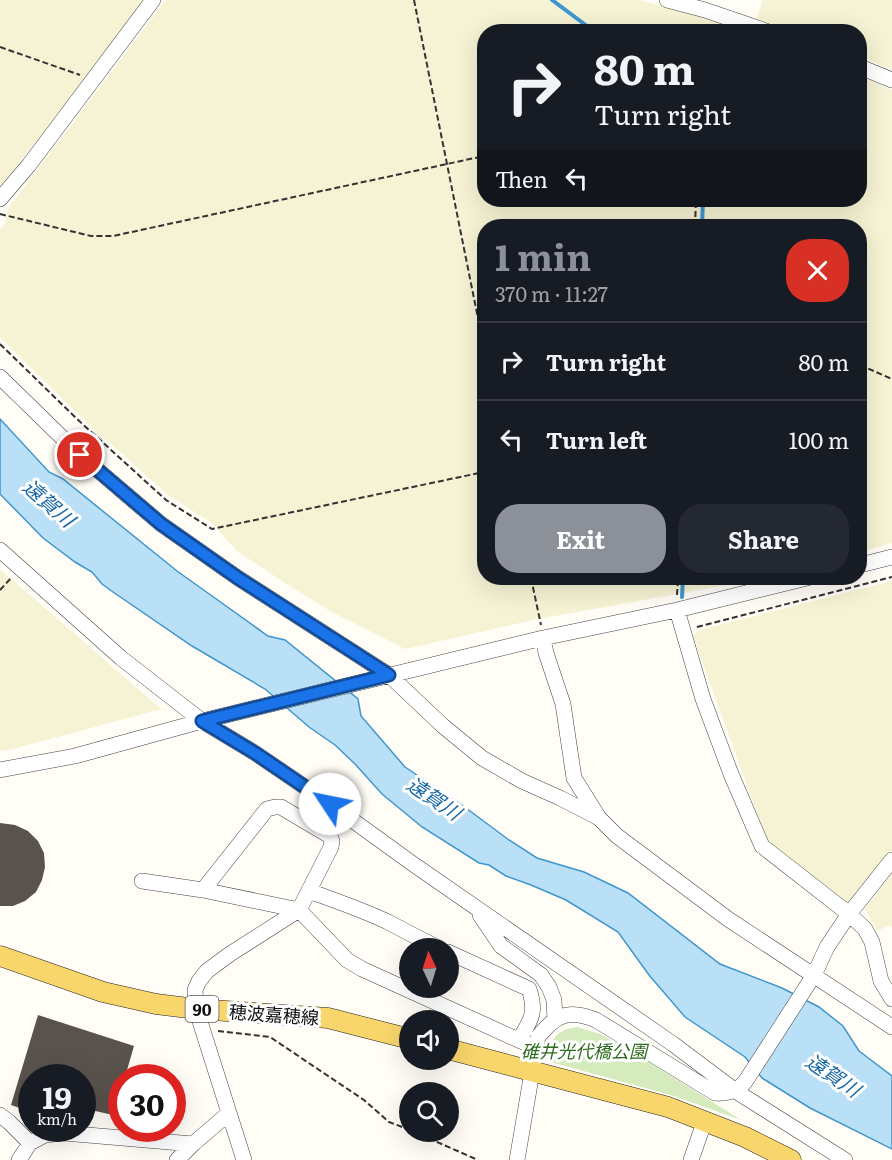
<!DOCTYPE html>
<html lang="en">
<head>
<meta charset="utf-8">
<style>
  :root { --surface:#171b24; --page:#242831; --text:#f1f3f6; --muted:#9ea1a6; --line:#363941; --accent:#8c9099 }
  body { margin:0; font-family:Literata,"Noto Sans JP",serif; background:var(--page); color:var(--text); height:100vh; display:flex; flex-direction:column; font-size:22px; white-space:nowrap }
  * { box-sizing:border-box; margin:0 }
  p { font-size:20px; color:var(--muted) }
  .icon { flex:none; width:33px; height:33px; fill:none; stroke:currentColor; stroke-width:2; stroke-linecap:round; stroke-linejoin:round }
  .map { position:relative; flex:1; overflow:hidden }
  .sheet { position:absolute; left:477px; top:219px; width:390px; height:366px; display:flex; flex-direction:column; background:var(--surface); border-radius:24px; box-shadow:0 6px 24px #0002 }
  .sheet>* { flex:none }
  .top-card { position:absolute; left:477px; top:24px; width:390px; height:183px; border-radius:24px; box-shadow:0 6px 24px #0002; background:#171b24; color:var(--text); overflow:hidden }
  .needle { width:39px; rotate:356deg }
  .controls { position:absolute; left:399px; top:938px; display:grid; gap:12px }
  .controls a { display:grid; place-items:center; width:60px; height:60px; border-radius:50%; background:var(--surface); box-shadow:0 6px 24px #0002; font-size:30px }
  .speed { position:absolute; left:18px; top:1064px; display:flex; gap:12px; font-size:30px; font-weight:700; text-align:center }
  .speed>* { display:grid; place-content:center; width:78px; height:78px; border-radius:50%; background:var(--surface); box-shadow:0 6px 24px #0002; line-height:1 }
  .speed small { font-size:15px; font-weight:400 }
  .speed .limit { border:9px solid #d22; background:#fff; color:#111 }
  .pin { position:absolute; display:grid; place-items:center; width:51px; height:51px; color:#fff; margin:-26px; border:3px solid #fff; border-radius:50%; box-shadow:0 2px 6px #0007 }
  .me { position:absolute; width:66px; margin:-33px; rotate:304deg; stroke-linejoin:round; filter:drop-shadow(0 0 4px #0008) }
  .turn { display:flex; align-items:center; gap:21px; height:126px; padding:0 18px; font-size:27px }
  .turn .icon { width:78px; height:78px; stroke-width:2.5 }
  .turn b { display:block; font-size:42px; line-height:51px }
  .then { display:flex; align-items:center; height:57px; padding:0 18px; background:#0003; gap:12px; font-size:22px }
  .round { display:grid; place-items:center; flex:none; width:63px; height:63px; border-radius:24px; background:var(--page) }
  .overview { display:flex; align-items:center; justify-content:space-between; height:102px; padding:0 18px }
  h1 { font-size:36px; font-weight:700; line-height:45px; color:var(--accent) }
  .cta { display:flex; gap:12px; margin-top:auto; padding:12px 18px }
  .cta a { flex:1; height:69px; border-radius:24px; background:var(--accent); color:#fff; font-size:24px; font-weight:700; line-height:69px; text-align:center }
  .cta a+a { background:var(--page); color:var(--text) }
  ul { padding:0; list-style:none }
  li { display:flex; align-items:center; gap:18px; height:78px; padding:0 18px; border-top:2px solid var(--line) }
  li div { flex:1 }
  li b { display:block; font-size:22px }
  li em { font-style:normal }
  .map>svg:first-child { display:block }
  .farmland { fill:#f6f3d4 }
  .green { fill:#d5ebbd }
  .water { fill:#b9e0f7; stroke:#3f96cf; stroke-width:1.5 }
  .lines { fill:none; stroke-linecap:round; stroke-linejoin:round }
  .stream { stroke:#3f96cf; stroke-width:4 }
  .building { fill:#5a524d }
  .minor-casing { stroke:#444; stroke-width:16 }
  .major-casing { stroke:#222; stroke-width:21 }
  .path { stroke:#333; stroke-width:2; stroke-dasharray:6 3; stroke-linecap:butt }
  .minor { stroke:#fff; stroke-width:15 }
  .major { stroke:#f9d66b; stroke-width:20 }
  .route-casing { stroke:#114b97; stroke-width:15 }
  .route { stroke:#1a73e8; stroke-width:10 }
  .labels { text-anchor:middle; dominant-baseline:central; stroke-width:6; stroke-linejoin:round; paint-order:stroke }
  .shield { fill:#fff; stroke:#585858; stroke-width:1.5 }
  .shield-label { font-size:16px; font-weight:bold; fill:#111 }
  .street-label { font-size:18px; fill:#111; stroke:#fff }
  .park-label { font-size:18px; font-style:italic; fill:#2f6b1f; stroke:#fff }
  .water-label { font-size:20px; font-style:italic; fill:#1768a6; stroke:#fff }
</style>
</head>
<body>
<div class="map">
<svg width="892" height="1160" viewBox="0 0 892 1160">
  <rect width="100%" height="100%" fill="#fffdf5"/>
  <path class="farmland" d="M 0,0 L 145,0 L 0,188 Z
    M 166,0 L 638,0 L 698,15 L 749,31 L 484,32 L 484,200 L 860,200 L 860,76 L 892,90 L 892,543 L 860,552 L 860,226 L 484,226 L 484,578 L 766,578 L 533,620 L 405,649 L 332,612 L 285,583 L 237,551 L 212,523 L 168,495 L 81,417 L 0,337 L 0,230 L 5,223 L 9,207 Z
    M 763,0 L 892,0 L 892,70 L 860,57 L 860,32 L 797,31 L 756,19 Z
    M 0,569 L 161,709 L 13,749 L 0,751 Z
    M 892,581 L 892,850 L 851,902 L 842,902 L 768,843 L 693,636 L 700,630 Z
    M 892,874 L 892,928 L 890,925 L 877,931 L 865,909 Z"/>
  <path class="green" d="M 577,1027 L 600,1034 L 631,1051 L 741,1120 L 674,1096 L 547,1061 C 551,1041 554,1030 577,1027 Z"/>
  <path class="water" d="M 0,419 L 49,472 L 63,479 L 177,571 L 268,636 L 285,640 L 358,699 L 361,716 L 405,767 L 462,805 L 509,840 L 537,858 L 584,872 L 628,893 L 720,964 L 782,988 L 819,1007 L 843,1026 L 859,1051 L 892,1076 L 892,1149 L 810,1108 L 762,1078 L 745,1057 L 685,1017 L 649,975 L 618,932 L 566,900 L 531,885 L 506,876 L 489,865 L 479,863 L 422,827 L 382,794 L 355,764 L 335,745 L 309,727 L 265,689 L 192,646 L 113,592 L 102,584 L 92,572 L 75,562 L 43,538 L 0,494 Z"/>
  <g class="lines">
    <path class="stream" d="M 552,0 L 595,32
      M 702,226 L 703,200
      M 682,597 L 683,578"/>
  </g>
  <path class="building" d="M 0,823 L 15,825 L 28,831 L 38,841 L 44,853 L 45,867 L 42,880 L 36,892 L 25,901 L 13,906 L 0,906 Z
    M 38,1015 L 134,1046 L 125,1077 L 122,1077 L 122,1087 L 113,1115 L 82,1108 L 82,1077 L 32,1077 L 32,1112 L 11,1105 Z"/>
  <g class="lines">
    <g class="minor-casing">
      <path id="minor" d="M 667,0 L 705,10 L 769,32
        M 860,67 L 892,80
        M 0,199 L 29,165 L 153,0
        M 0,377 L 80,455 L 161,524 L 238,578 L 389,675 L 443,726 L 482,758 L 522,781 L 560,798 L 599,818 L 617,836 L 728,919 L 892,1027
        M 0,550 L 121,658 L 202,721 L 255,753 L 330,804 L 413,864 L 673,1044 L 737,1092 L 845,1160
        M 860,565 L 892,557
        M 677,610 L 703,699 L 731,774 L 762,846 L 849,914 L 865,929 L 872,942 L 881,981 L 892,999
        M 543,638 L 546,653 L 563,704 L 574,778 L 599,818
        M 0,770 L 75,756 L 202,721 L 543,638 L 677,610 L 807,578
        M 142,881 L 203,890
        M 309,891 C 336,901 363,910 388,922 C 405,931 422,940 439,948
        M 480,915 L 501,946 L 541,975 L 549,987 L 554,1000 L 555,1020
        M 448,952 L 529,989 C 537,1013 531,1020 519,1040
        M 0,1115 L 9,1122 L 30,1143
        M 19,1160 L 30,1143 L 45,1135 L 64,1133 L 193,1144 L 229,1113
        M 177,1160 L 193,1144
        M 244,1160 L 196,1009 L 195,990 L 199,981 L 207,971 L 230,954 L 299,910 L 331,847 L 332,841 L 330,836 L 281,807 L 275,807 L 267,809 L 203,890 L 299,910 L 347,960 L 362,969 L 536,1048
        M 517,1160 L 538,1037 C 556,1014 569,1009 596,1020 L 715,1093 C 727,1094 737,1091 745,1082 L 814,975 L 827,947 L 849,914 L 892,860
        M 691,1160 L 705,1120"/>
    </g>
    <g class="major-casing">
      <path id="major" d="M 0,956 L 103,992 L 156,1004 L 196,1009 L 328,1018 L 410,1039
        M 448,1049 L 668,1107 L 745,1137 L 791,1160"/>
    </g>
    <path class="path" d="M 414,0 L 484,348
      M 704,32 L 704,25
      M 0,47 L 80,75
      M 0,214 L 91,236 L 113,236 L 484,156
      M 695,226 L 696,200
      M 0,344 L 77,419 L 166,500 L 212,529 L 484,472
      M 860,365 L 892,379
      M 531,578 L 541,625
      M 0,590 L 12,577
      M 677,595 L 678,578
      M 697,627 L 892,577
      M 218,1031 L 270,1037 L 364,1100 L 389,1122 L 410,1130
      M 412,1131 L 478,1160"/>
    <use href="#minor" class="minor"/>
    <use href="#major" class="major"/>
  </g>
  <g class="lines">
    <g class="route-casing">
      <path id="route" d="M 80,455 L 161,524 L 238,578 L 389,675 L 202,721 L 255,753 L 330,804"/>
    </g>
    <use href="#route" class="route"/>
  </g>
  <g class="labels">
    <rect class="shield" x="185.5" y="996" width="33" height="26" rx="4.5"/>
    <g class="shield-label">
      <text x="202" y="1009">90</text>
    </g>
    <g class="street-label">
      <text transform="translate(274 1014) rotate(4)">穂波嘉穂線</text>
    </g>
    <g class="park-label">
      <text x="584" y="1050">碓井光代橋公園</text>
    </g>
    <g class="water-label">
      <text transform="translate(50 502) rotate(41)">遠賀川</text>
      <text transform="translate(435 797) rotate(34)">遠賀川</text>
      <text transform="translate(834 1074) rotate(34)">遠賀川</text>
    </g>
  </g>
</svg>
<div class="controls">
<a><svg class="needle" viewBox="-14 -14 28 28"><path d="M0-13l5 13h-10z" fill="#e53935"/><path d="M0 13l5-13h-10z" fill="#9ea1a6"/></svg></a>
<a><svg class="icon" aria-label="sound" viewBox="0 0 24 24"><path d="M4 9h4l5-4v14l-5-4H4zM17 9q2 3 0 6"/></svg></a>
<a><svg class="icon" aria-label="search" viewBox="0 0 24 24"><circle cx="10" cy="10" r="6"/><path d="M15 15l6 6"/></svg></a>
</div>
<div class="speed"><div>19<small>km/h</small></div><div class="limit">30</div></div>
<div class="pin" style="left:80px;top:455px;background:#d93025"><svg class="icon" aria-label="arrive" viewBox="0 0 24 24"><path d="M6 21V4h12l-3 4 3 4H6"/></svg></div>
<svg class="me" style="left:330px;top:804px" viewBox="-20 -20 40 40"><circle r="19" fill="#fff"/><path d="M0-13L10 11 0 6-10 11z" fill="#1a73e8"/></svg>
<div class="top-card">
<div class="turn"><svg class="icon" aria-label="right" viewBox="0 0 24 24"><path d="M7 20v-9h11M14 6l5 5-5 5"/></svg><div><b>80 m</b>Turn right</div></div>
<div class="then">Then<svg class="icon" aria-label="left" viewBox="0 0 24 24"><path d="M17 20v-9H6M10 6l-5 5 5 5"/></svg></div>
</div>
<section class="sheet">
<div class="overview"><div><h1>1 min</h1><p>370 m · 11:27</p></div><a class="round" style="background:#d93025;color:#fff"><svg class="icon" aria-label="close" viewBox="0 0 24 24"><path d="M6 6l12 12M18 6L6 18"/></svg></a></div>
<ul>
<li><svg class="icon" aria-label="right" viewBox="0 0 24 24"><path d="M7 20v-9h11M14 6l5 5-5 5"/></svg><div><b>Turn right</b></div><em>80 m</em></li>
<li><svg class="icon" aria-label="left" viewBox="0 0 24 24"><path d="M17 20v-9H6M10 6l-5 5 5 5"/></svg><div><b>Turn left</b></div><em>100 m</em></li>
</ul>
<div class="cta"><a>Exit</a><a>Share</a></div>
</section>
</div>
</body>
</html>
